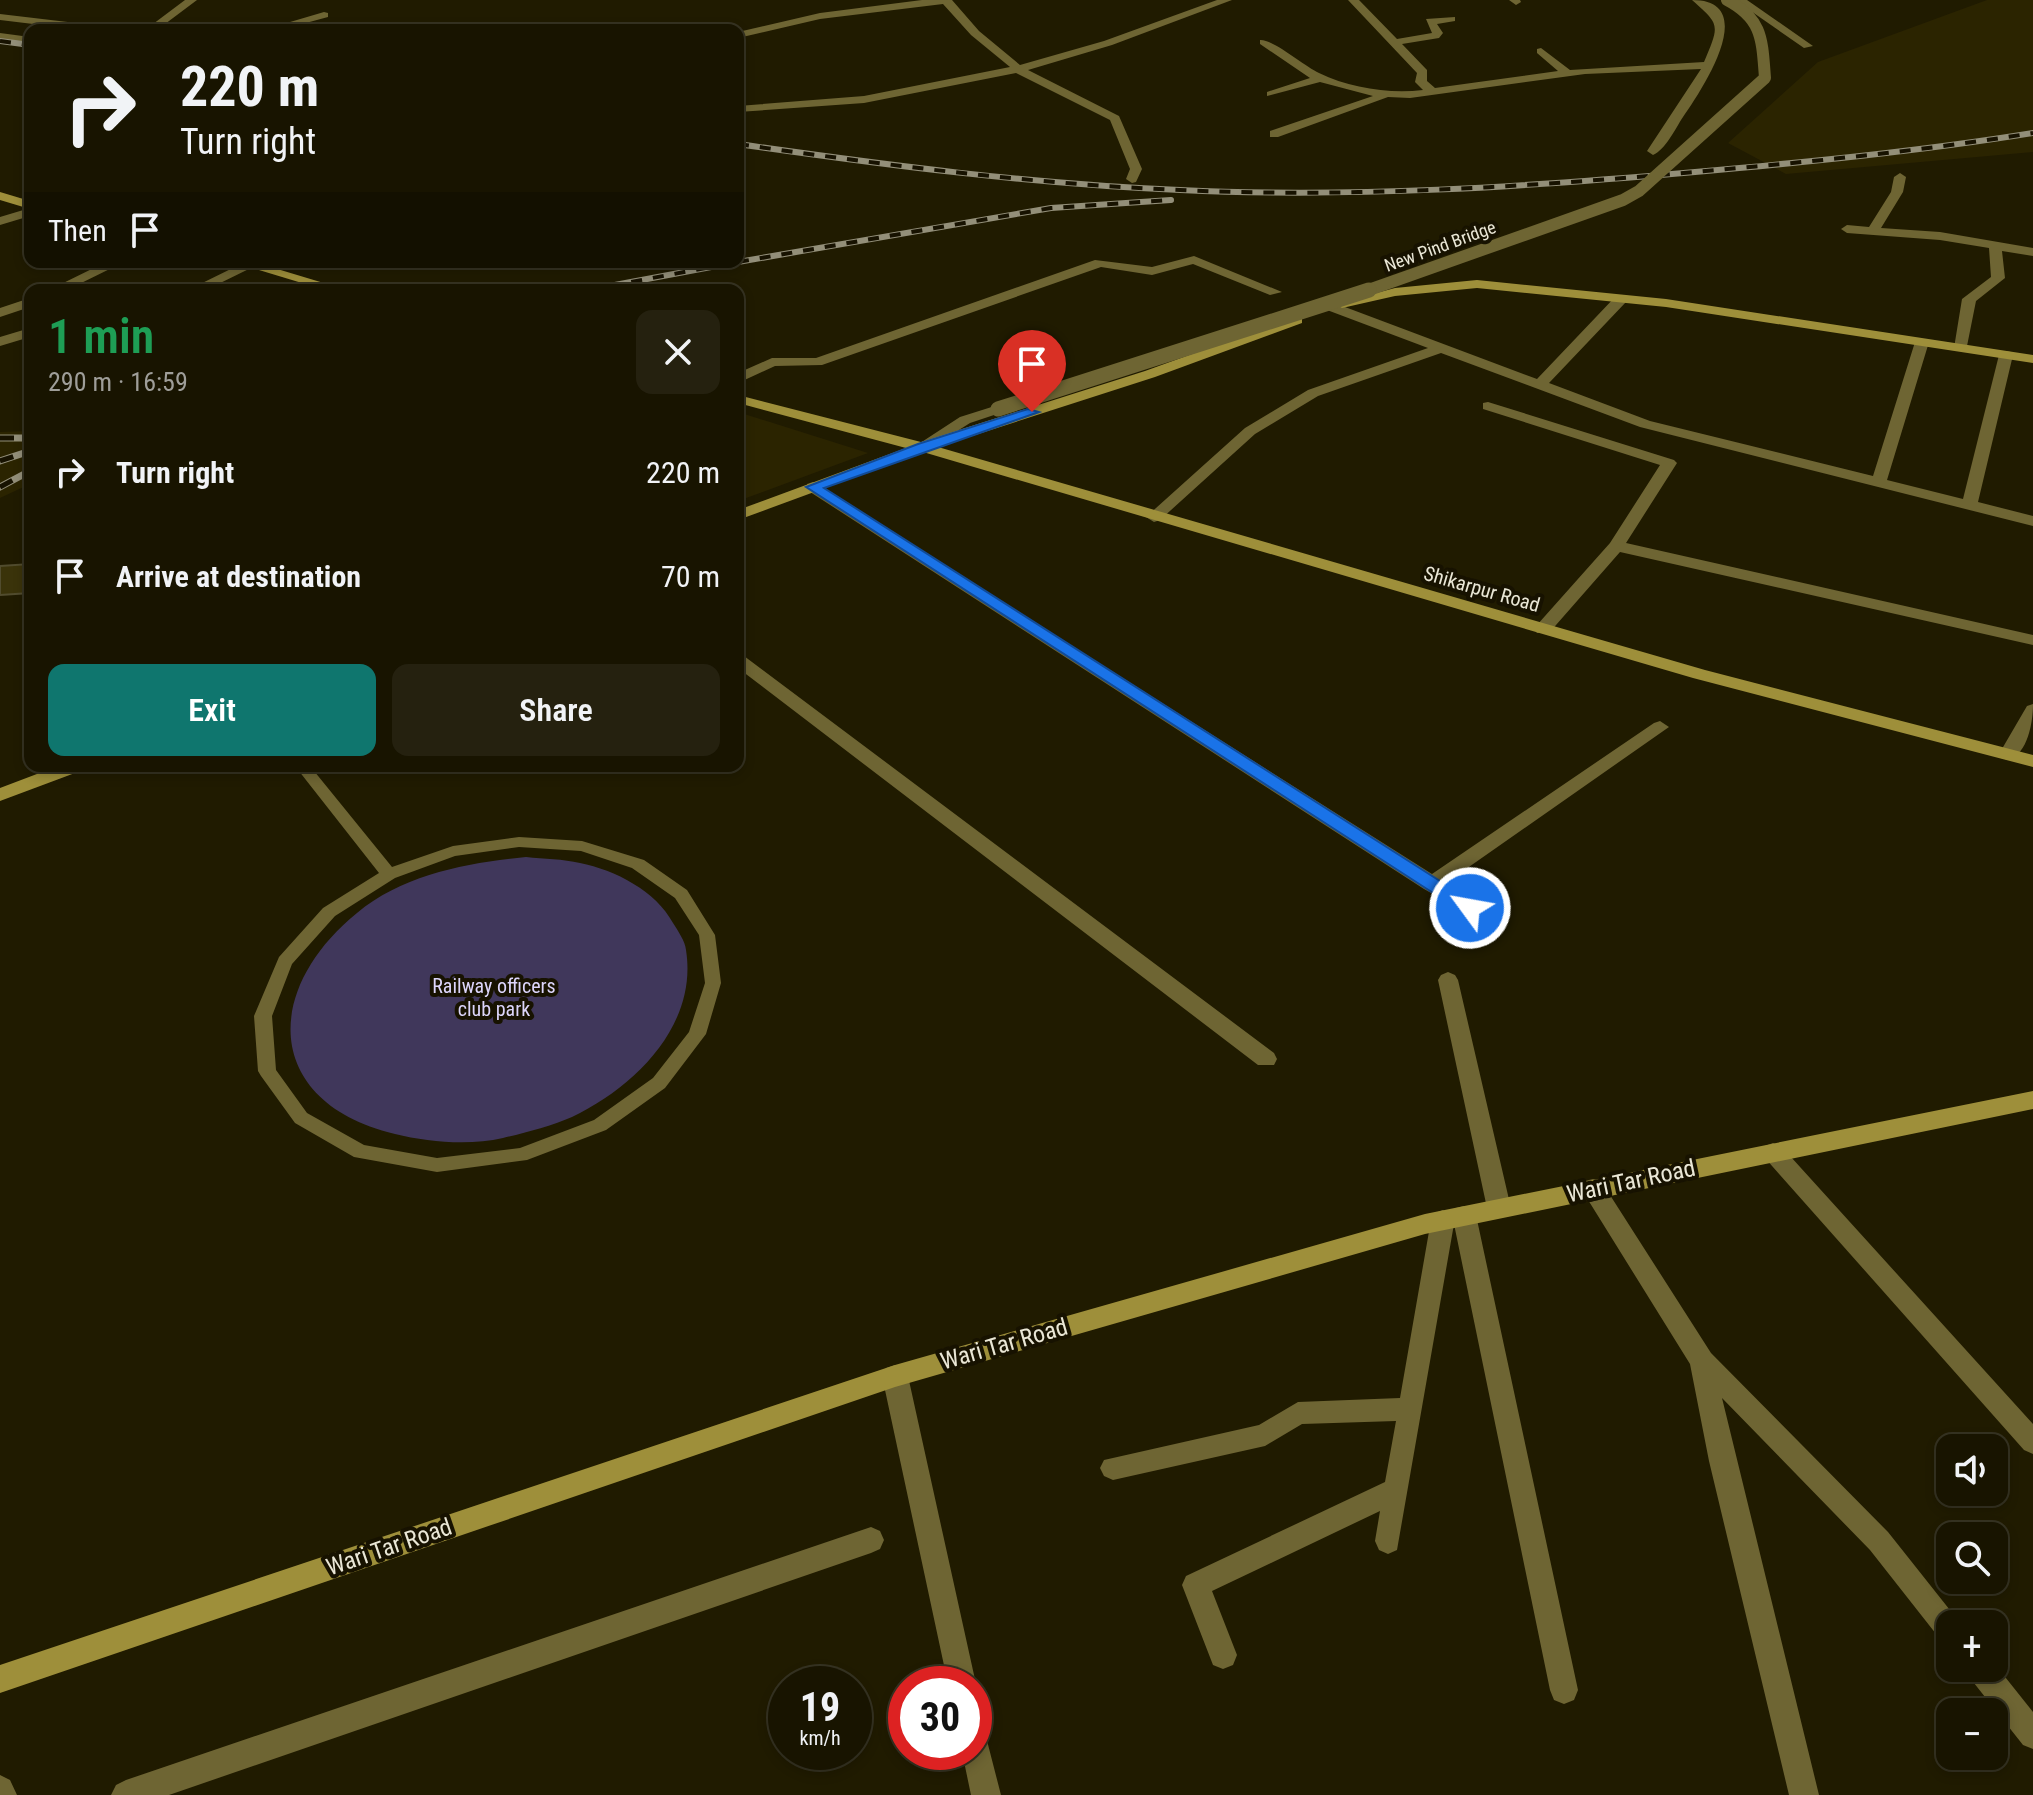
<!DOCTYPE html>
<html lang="en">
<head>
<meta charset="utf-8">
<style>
  :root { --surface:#181400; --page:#25210f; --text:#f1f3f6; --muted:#9f9e99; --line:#363322; --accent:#0f766e }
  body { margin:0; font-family:"Roboto Condensed",sans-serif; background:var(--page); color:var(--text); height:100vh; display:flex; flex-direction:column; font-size:30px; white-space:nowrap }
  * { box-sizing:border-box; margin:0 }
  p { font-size:26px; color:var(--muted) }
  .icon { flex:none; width:44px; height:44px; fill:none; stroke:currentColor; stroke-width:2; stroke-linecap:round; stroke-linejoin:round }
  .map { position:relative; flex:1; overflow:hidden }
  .drawer { position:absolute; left:24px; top:284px; width:720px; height:488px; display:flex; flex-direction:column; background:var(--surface); border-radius:16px; box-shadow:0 4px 12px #0003,0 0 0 2px var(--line) }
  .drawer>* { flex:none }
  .guide { position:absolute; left:24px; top:24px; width:720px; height:244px; border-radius:16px; box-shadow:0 4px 12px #0003,0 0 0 2px var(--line); background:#181400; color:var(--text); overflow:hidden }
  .tools { position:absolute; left:1936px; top:1434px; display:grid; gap:16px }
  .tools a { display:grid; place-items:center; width:72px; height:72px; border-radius:16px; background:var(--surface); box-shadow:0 4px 12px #0003,0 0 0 2px var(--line); font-size:40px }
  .speed { position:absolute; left:768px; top:1666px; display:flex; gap:16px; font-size:40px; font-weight:700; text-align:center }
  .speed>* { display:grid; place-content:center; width:104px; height:104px; border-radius:50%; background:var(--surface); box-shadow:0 4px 12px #0003,0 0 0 2px var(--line); line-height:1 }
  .speed small { font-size:20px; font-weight:400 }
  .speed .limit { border:12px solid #d22; background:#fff; color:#111 }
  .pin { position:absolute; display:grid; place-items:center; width:68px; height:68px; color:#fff; margin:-82px -34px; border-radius:50% 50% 50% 0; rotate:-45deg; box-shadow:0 0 8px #0007 }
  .pin .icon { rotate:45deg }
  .me { position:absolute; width:88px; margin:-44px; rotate:302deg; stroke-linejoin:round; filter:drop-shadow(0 0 6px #0008) }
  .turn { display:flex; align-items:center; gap:28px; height:168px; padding:0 24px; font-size:36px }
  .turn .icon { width:104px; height:104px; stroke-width:2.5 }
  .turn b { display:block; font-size:56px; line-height:68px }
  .then { display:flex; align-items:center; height:76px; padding:0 24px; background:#0003; gap:16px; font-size:30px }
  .round { display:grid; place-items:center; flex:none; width:84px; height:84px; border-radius:16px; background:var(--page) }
  .head { display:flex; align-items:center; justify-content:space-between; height:136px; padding:0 24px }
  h1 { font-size:48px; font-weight:600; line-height:60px; color:#1e9e55 }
  .button { display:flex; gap:16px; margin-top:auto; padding:16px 24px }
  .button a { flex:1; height:92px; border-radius:16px; background:var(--accent); color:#fff; font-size:32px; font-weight:600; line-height:92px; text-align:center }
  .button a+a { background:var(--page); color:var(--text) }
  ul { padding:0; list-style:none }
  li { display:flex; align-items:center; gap:24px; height:104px; padding:0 24px }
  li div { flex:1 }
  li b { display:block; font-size:30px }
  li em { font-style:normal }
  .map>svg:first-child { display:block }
  .built { fill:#2b2400 }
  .green { fill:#40375b }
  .building { fill:#3a330a; stroke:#514c2e; stroke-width:2 }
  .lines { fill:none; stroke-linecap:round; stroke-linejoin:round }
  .lane { fill:#6e6533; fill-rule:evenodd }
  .street { fill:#6e6533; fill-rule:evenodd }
  .secondary { fill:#9e8f3a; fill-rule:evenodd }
  .rail-far1-casing { stroke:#938f79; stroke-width:6 }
  .rail-casing { stroke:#938f79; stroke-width:7 }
  .rail-far1 { stroke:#171200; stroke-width:4; stroke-dasharray:11; stroke-linecap:butt }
  .rail { stroke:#171200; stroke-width:5; stroke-dasharray:14; stroke-linecap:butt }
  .street-bridge-far1 { stroke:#6e6533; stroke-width:12 }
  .street-bridge { stroke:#6e6533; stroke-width:15 }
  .route { fill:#1a73e8; stroke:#114b97; stroke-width:2 }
  .labels { text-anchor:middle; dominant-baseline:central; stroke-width:8; stroke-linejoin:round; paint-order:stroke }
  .far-street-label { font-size:18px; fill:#eae7d6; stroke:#171200 }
  .street-label { font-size:20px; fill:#eae7d6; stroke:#171200 }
  .park-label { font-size:20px; fill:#dcd5fa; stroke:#171200 }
  .near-street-label { font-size:24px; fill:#eae7d6; stroke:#171200 }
</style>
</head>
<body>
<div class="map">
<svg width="2033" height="1795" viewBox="0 0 2033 1795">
  <rect width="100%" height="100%" fill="#201b00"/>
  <path class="built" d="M 1987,0 L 2033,0 L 2033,152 L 1786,174 L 1728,143 L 1818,62 Z
    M 738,412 L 868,453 L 738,501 Z
    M 30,431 L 30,484 L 0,498 L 0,432 Z"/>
  <path class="green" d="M 526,857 C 544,859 563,859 580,863 C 615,870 656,891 673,923 C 678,931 685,941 686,950 C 698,1025 635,1087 572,1117 C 551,1126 525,1133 503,1138 C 469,1146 428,1142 395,1134 C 265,1103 261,991 357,913 C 404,874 467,863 526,857 Z"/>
  <path class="building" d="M 30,564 L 30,593 L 0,595 L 0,566 Z"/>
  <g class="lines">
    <path class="lane" d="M 295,766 L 310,766 L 392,867 L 453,846 L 519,837 L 582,841 L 644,860 L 687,890 L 715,935 L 721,983 L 706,1034 L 665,1088 L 606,1130 L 527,1160 L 437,1172 L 354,1157 L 295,1123 L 261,1076 L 258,1071 L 254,1016 L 279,957 L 323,908 L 379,873 ZM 519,847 L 581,851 L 632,868 L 675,898 L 699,935 L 705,983 L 689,1032 L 653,1078 L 594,1120 L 520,1148 L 437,1158 L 364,1145 L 307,1113 L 276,1070 L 272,1016 L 292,964 L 335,916 L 395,878 L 455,856 Z"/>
    <path class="street" d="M 185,0 L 197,0 L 157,30 L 145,30 Z
      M 922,0 L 952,0 L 979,31 L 1020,65 L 1104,41 L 1217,0 L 1232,0 L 1112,45 L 1028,70 L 1119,116 L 1142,169 L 1136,182 L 1132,183 L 1126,179 L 1130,169 L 1110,120 L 1016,73 L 864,103 L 738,112 L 738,106 L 864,96 L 1010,67 L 971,35 L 943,4 L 820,19 L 738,38 L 738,32 L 820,13 Z
      M 1348,0 L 1359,0 L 1397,39 L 1432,33 L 1426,19 L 1455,17 L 1455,21 L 1437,24 L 1443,33 L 1439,38 L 1402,44 L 1427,70 L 1427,81 L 1435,88 L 1558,71 L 1537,53 L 1537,49 L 1541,48 L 1570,70 L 1704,62 C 1720,24 1720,25 1692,0 C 1762,0 1701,91 1683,117 C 1675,129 1666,149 1653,155 L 1647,151 L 1701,69 L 1585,74 L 1410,98 L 1388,97 L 1278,137 L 1270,137 L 1270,131 L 1373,96 L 1320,82 L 1267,96 L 1267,92 L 1310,78 L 1260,44 L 1260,40 C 1273,39 1304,66 1319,73 C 1350,88 1389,94 1423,90 L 1415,82 L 1417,73 Z
      M 1509,0 L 1520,0 L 1521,2 L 1516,5 Z
      M 1735,0 L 1747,0 L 1813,46 L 1804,48 Z
      M 324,12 L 328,13 L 328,17 L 280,30 L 263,30 Z
      M 0,14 L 110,27 L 115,30 L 83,30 L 0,20 Z
      M 0,33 L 30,37 L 30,43 L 0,39 Z
      M 1900,173 L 1906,177 L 1903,192 L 1881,228 L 1940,232 L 2033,248 L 2033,256 L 2002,251 L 2005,278 L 1976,301 L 1966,351 L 1956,351 L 1954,348 L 1962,299 L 1991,277 L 1989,248 L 1940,240 L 1847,233 L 1841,229 L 1847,225 L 1869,227 L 1891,192 L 1894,177 Z
      M 30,208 L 30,216 L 0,225 L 0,217 Z
      M 1194,256 L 1282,292 L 1270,295 L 1193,264 L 1152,275 L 1101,267 L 822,365 L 775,366 L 738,383 L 738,373 L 772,358 L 816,358 L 1095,260 L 1152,267 Z
      M 106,262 L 124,262 L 67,290 L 49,290 Z
      M 245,262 L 257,265 L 206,290 L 188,290 Z
      M 1621,295 L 1628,299 L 1626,302 L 1549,383 L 1650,421 L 1873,476 L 1915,342 L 1917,339 L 1927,339 L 1929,342 L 1887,480 L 1963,499 L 1999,355 L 2006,351 L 2011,352 L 2013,355 L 1978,502 L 2033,516 L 2033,526 L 1640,427 L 1441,353 L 1318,396 L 1255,434 L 1160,520 L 1154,522 L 1146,517 L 1245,428 L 1308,390 L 1428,348 L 1327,310 L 1327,304 L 1337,304 L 1537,379 L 1616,296 Z
      M 30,298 L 30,307 L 0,317 L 0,308 Z
      M 30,328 L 30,337 L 0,346 L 0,337 Z
      M 1488,402 L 1674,460 L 1677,463 L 1626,543 L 2033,635 L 2033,645 L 1620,552 L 1549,633 L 1537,633 L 1534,629 L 1537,625 L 1610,543 L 1660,465 L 1483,409 L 1483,403 Z
      M 998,405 L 1003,406 L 1003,412 L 970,423 L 927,450 L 922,452 L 914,447 L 960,417 Z
      M 813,482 L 1432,874 L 1654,723 L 1660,721 L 1669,727 L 1446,883 L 1477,903 L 1480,908 L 1477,913 L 1470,915 L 1424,889 L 807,490 L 807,484 Z
      M 738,655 L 744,656 L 1274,1053 L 1277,1059 L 1274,1065 L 1258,1065 L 738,668 Z
      M 2033,704 C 2033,722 2028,754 2008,760 L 2001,758 L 1999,754 L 2027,706 Z
      M 1448,972 L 1455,975 L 1458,980 L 1511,1208 L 1507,1215 L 1499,1217 L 1491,1215 L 1487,1208 L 1438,980 L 1441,975 Z
      M 1773,1143 L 1781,1146 L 2033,1424 L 2033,1454 L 2024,1450 L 1765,1158 L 1762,1152 L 1765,1146 Z
      M 1593,1179 L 1601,1181 L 1711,1353 L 1888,1532 L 1961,1624 L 1950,1624 L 1950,1643 L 1940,1639 L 1870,1550 L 1722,1398 L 1819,1795 L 1789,1795 L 1709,1461 L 1690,1364 L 1585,1195 L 1581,1188 L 1585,1181 Z
      M 1464,1206 L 1472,1208 L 1476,1215 L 1578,1690 L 1574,1700 L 1564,1704 L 1554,1700 L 1550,1690 L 1454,1224 L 1397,1550 L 1388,1554 L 1379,1550 L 1375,1541 L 1380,1511 L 1212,1591 L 1237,1655 L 1233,1665 L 1223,1669 L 1213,1665 L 1182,1585 L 1186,1576 L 1385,1482 L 1396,1421 L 1302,1424 L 1265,1446 L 1113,1480 L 1104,1476 L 1100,1468 L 1104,1460 L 1259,1425 L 1298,1402 L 1400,1398 L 1431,1220 L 1435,1213 L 1443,1210 L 1452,1215 L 1456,1208 Z
      M 895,1365 L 904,1368 L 908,1376 L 976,1684 L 974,1689 L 974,1684 L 948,1684 L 882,1376 L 886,1368 Z
      M 871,1527 L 880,1531 L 884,1540 L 880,1549 L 871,1553 L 169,1795 L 111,1795 L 116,1785 L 126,1780 Z
      M 1994,1663 L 2033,1712 L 2033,1749 L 2023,1745 L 1970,1678 L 1966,1668 L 1994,1668 Z
      M 974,1725 L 984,1729 L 1001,1795 L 971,1795 L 962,1752 L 974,1752 Z
      M 0,1775 L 10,1780 L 17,1795 L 0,1795 Z"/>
    <path class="secondary" d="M 0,192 L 30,201 L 30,209 L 0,200 Z
      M 232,262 L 254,262 L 347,290 L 325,290 Z
      M 1477,280 L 1666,299 L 2033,355 L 2033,363 L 1666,307 L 1477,288 L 1395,296 L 1342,308 L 1335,304 L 1395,288 Z
      M 1297,316 L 1302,317 L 1302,323 L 1155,377 L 938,447 L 1705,670 L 2033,755 L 2033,767 L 1693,678 L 923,452 L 738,520 L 738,510 L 906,448 L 738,403 L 738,395 L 921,442 L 1145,371 Z
      M 58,766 L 85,766 L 83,770 L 0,801 L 0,788 Z
      M 2033,1091 L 2033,1109 L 1425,1234 L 895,1387 L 0,1693 L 0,1665 L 895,1365 L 1425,1214 Z"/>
    <g class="rail-far1-casing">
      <path id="rail-far1" d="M 0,41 L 30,45
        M 738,144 C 885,165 1032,184 1180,190 C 1352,198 1524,187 1695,172 C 1808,162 1921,151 2033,133
        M 738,262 L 1051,208 L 1171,200
        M 588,290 L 738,262"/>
    </g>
    <g class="rail-casing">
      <path id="rail" d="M 0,438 L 30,438
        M 0,461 L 30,451
        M 0,487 L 30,471"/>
    </g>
    <use href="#rail-far1" class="rail-far1"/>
    <use href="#rail" class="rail"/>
    <path class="street-bridge-far1" d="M 1363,292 L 1623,200 L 1639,191 L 1765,78 C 1762,40 1763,19 1727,0"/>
    <path class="street-bridge" d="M 998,409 L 1369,290"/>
  </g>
  <path class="route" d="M 1028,409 L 1039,412 L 824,488 L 1476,904 L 1479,908 L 1476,913 L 1464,913 L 806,487 L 918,444 Z"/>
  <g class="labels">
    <g class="far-street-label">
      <text transform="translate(1440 246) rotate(-20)">New Pind Bridge</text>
    </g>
    <g class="street-label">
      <text transform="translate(1482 589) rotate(16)">Shikarpur Road</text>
    </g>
    <g class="park-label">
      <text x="494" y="986">Railway officers<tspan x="494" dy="23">club park</tspan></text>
    </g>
    <g class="near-street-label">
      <text transform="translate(1631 1181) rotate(-12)">Wari Tar Road</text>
      <text transform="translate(1004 1344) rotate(-16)">Wari Tar Road</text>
      <text transform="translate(389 1547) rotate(-19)">Wari Tar Road</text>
    </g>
  </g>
</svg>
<div class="tools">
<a><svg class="icon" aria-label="sound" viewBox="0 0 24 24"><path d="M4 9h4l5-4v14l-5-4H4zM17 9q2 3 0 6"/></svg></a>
<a><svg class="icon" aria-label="search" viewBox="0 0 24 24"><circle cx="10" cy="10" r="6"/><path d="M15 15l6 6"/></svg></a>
<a>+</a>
<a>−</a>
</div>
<div class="speed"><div>19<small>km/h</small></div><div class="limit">30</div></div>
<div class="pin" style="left:1032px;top:412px;background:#d93025"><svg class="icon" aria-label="arrive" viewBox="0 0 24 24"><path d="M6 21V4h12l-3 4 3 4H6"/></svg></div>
<svg class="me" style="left:1470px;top:908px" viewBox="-20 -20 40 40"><circle r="17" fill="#1a73e8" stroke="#fff" stroke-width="3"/><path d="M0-11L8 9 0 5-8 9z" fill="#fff"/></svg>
<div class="guide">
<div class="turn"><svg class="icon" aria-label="right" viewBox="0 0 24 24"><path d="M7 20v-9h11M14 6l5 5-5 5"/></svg><div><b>220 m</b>Turn right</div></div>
<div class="then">Then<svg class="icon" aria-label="arrive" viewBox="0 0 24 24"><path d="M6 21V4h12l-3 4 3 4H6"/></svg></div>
</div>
<section class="drawer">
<div class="head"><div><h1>1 min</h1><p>290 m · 16:59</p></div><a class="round"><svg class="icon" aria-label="close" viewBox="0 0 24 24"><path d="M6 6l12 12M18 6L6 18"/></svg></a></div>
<ul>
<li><svg class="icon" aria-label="right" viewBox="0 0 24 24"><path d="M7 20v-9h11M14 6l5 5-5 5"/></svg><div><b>Turn right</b></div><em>220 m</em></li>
<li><svg class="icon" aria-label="arrive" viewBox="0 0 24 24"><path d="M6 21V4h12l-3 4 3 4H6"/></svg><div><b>Arrive at destination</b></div><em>70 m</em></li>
</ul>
<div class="button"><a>Exit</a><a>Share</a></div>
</section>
</div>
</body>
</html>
